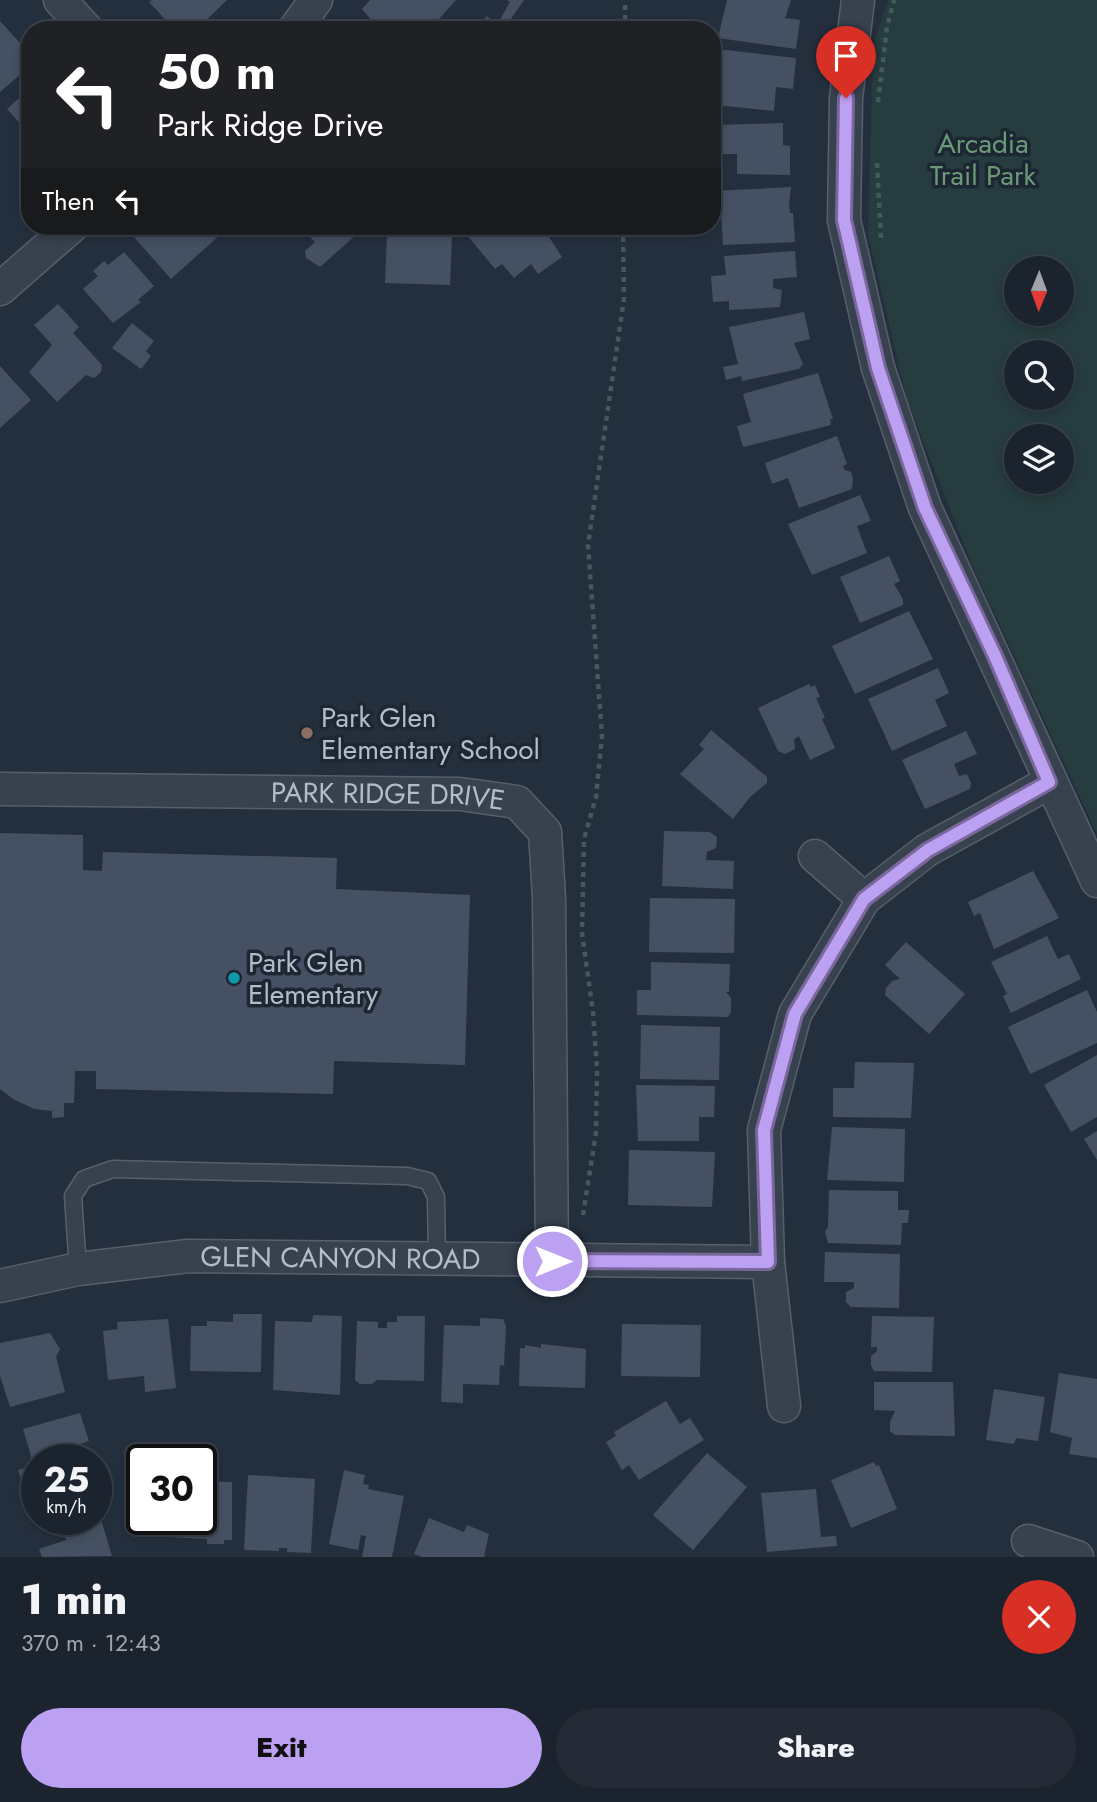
<!DOCTYPE html>
<html lang="en">
<head>
<meta charset="utf-8">
<style>
  :root { --surface:#1b232e; --page:#242b36; --text:#f1f3f6; --muted:#a0a4aa; --line:#39404a; --accent:#bca0f2 }
  body { margin:0; font-family:Jost,sans-serif; background:var(--page); color:var(--text); height:100vh; display:flex; flex-direction:column; font-size:26px; white-space:nowrap }
  * { box-sizing:border-box; margin:0 }
  p { font-size:23px; color:var(--muted) }
  .icon { flex:none; width:38px; height:38px; fill:none; stroke:currentColor; stroke-width:2; stroke-linecap:round; stroke-linejoin:round }
  .map { position:relative; height:1557px; overflow:hidden }
  .details { display:flex; flex-direction:column; background:var(--surface); flex:1 }
  .details>* { flex:none }
  .banner { position:absolute; left:21px; top:21px; width:700px; height:214px; border-radius:28px; box-shadow:0 4px 10px #0003,0 0 0 2px var(--line); background:#202124; color:#fff; overflow:hidden }
  .needle { width:46px; rotate:181deg }
  .fabs { position:absolute; left:1004px; top:256px; display:grid; gap:14px }
  .fabs a { display:grid; place-items:center; width:70px; height:70px; border-radius:50%; background:var(--surface); box-shadow:0 4px 10px #0003,0 0 0 2px var(--line); font-size:35px }
  .speed { position:absolute; left:21px; top:1444px; display:flex; gap:14px; font-size:35px; font-weight:700; text-align:center }
  .speed>* { display:grid; place-content:center; width:91px; height:91px; border-radius:50%; background:var(--surface); box-shadow:0 4px 10px #0003,0 0 0 2px var(--line); line-height:1 }
  .speed small { font-size:18px; font-weight:400 }
  .speed .limit { border:4px solid #111; border-radius:10px; background:#fff; color:#111 }
  .pin { position:absolute; display:grid; place-items:center; width:60px; height:60px; color:#fff; margin:-72px -30px; border-radius:50% 50% 50% 0; rotate:-45deg; box-shadow:0 0 7px #0007 }
  .pin .icon { rotate:45deg }
  .me { position:absolute; width:77px; margin:-38px; rotate:90deg; stroke-linejoin:round; filter:drop-shadow(0 0 5px #0008) }
  .turn { display:flex; align-items:center; gap:24px; height:147px; padding:0 21px; font-size:32px }
  .turn .icon { width:91px; height:91px; stroke-width:2.5 }
  .turn b { display:block; font-size:49px; line-height:60px }
  .then { display:flex; align-items:center; height:66px; padding:0 21px; background:#0003; gap:14px; font-size:26px }
  .round { display:grid; place-items:center; flex:none; width:74px; height:74px; border-radius:37px; background:var(--page) }
  .overview { display:flex; align-items:center; justify-content:space-between; height:119px; padding:0 21px }
  h1 { font-size:42px; font-weight:800; line-height:52px }
  .cta { display:flex; gap:14px; margin-top:auto; padding:14px 21px }
  .cta a { flex:1; height:80px; border-radius:42px; background:var(--accent); color:#111; font-size:28px; font-weight:800; line-height:80px; text-align:center }
  .cta a+a { background:var(--page); color:var(--text) }
  .map>svg:first-child { display:block }
  .green { fill:#263c3f; fill-rule:evenodd }
  .building { fill:#455162 }
  .lines { fill:none; stroke-linecap:round; stroke-linejoin:round }
  .service-casing { stroke:#565f6c; stroke-width:19 }
  .minor-casing { stroke:#565f6c; stroke-width:35 }
  .path { stroke:#44595c; stroke-width:4.5; stroke-dasharray:5 5; stroke-linecap:butt }
  .service { stroke:#38414e; stroke-width:16 }
  .minor { stroke:#38414e; stroke-width:32 }
  .route-casing { stroke:#7a689d; stroke-width:18 }
  .route { stroke:#bca0f2; stroke-width:12 }
  .education-dot { fill:#8d6e63; stroke:#1d2633; stroke-width:2.5 }
  .culture-dot { fill:#0f9aa8; stroke:#1d2633; stroke-width:2.5 }
  .labels { text-anchor:middle; dominant-baseline:central; stroke-width:7; stroke-linejoin:round; paint-order:stroke }
  .park-label { font-size:28px; fill:#6b9a76; stroke:#1d2633 }
  .poi-label { font-size:28px; fill:#b4bcc9; stroke:#1d2633; text-anchor:start }
  .street-label { font-size:28px; fill:#b4bcc9; stroke:#1d2633 }
</style>
</head>
<body>
<div class="map">
<svg width="1097" height="1557" viewBox="0 0 1097 1557">
  <rect width="100%" height="100%" fill="#242f3e"/>
  <path class="green" d="M 888,0 L 1097,0 L 1097,834 L 972,565 L 907,400 L 868,235 L 873,46 ZM 1017,268 L 1062,268 L 1062,313 L 1017,313 ZM 1017,352 L 1062,352 L 1062,397 L 1017,397 ZM 1017,436 L 1062,436 L 1062,481 L 1017,481 Z"/>
  <path class="building" d="M 152,0 L 227,0 L 196,30 L 175,30 L 149,2 Z
    M 370,0 L 456,0 L 429,30 L 380,30 L 362,9 Z
    M 507,0 L 524,0 L 506,26 L 510,30 L 475,30 L 487,16 L 497,25 L 510,2 Z
    M 727,0 L 791,0 L 785,18 L 800,20 L 796,49 L 718,38 Z
    M 0,21 L 20,43 L 25,38 L 30,43 L 30,66 L 0,92 Z
    M 717,49 L 796,58 L 793,89 L 776,87 L 774,111 L 715,105 L 712,73 L 719,74 L 719,68 L 714,68 Z
    M 30,88 L 30,128 L 27,131 L 7,109 Z
    M 783,123 L 783,145 L 790,146 L 790,175 L 737,174 L 737,154 L 716,154 L 716,125 Z
    M 791,187 L 789,205 L 790,213 L 793,213 L 795,242 L 723,245 L 721,209 L 717,209 L 715,191 Z
    M 146,226 L 214,226 L 221,234 L 171,279 L 134,237 Z
    M 288,226 L 366,226 L 320,267 L 306,258 L 305,251 L 315,242 L 303,230 L 297,236 Z
    M 468,226 L 542,226 L 562,257 L 538,274 L 531,264 L 514,278 L 502,264 L 495,269 L 463,230 Z
    M 387,233 L 452,236 L 450,285 L 385,283 Z
    M 795,251 L 797,277 L 773,279 L 773,288 L 782,290 L 780,307 L 729,310 L 729,301 L 713,302 L 711,276 L 726,275 L 724,256 Z
    M 124,252 L 154,286 L 138,300 L 141,302 L 113,323 L 83,289 L 98,276 L 93,271 L 104,261 L 108,265 Z
    M 58,304 L 79,327 L 73,333 L 102,365 L 101,372 L 94,378 L 86,375 L 57,402 L 29,372 L 52,345 L 34,325 Z
    M 804,312 L 810,339 L 794,343 L 803,364 L 799,369 L 742,381 L 741,376 L 726,380 L 723,367 L 738,364 L 729,327 Z
    M 132,323 L 154,341 L 146,351 L 151,356 L 141,369 L 112,348 Z
    M 0,366 L 31,400 L 0,428 Z
    M 818,373 L 833,419 L 830,419 L 831,425 L 743,447 L 737,426 L 751,422 L 743,394 Z
    M 837,436 L 847,464 L 843,466 L 845,470 L 851,472 L 853,479 L 852,489 L 799,508 L 788,478 L 772,484 L 765,463 Z
    M 860,495 L 871,521 L 857,526 L 867,553 L 812,575 L 788,524 Z
    M 889,556 L 900,581 L 894,584 L 903,599 L 903,605 L 860,623 L 840,577 Z
    M 909,611 L 933,659 L 855,694 L 832,646 Z
    M 938,668 L 949,693 L 935,700 L 947,726 L 892,751 L 868,699 Z
    M 809,684 L 811,687 L 815,685 L 820,697 L 816,698 L 825,718 L 822,719 L 835,748 L 810,760 L 799,736 L 794,739 L 795,749 L 785,754 L 778,751 L 758,708 Z
    M 711,730 L 767,777 L 767,783 L 750,797 L 733,819 L 680,774 L 704,749 L 699,745 Z
    M 966,731 L 977,754 L 954,764 L 959,776 L 967,774 L 971,783 L 970,789 L 925,809 L 902,760 Z
    M 664,831 L 710,832 L 717,837 L 716,848 L 707,852 L 706,860 L 734,861 L 733,889 L 662,886 Z
    M 0,833 L 83,835 L 83,870 L 102,871 L 103,852 L 337,858 L 336,889 L 470,895 L 465,1065 L 334,1061 L 333,1094 L 96,1089 L 96,1071 L 75,1071 L 74,1103 L 64,1103 L 64,1117 L 52,1118 L 52,1111 L 34,1109 L 13,1099 L 0,1089 Z
    M 1033,871 L 1059,918 L 994,949 L 980,913 L 974,916 L 968,902 Z
    M 650,898 L 735,899 L 734,953 L 649,952 Z
    M 1047,936 L 1058,959 L 1069,954 L 1081,979 L 1011,1013 L 1003,996 L 1007,994 L 991,962 Z
    M 906,942 L 965,994 L 929,1034 L 885,995 L 886,988 L 892,981 L 900,979 L 885,965 Z
    M 651,962 L 730,964 L 729,992 L 726,992 L 731,998 L 731,1012 L 728,1017 L 637,1015 L 637,990 L 651,990 Z
    M 1087,990 L 1097,1012 L 1097,1043 L 1030,1074 L 1008,1027 Z
    M 641,1025 L 720,1027 L 719,1080 L 640,1079 Z
    M 1097,1055 L 1097,1117 L 1071,1132 L 1044,1085 Z
    M 855,1062 L 914,1063 L 911,1118 L 833,1117 L 833,1088 L 854,1088 Z
    M 636,1085 L 715,1086 L 714,1117 L 699,1117 L 699,1141 L 638,1141 Z
    M 832,1127 L 905,1129 L 904,1182 L 827,1180 Z
    M 1097,1131 L 1097,1160 L 1084,1139 Z
    M 629,1150 L 715,1152 L 712,1207 L 628,1205 Z
    M 829,1190 L 898,1191 L 898,1210 L 909,1210 L 908,1223 L 902,1223 L 901,1245 L 828,1243 L 825,1231 L 828,1227 Z
    M 825,1252 L 900,1254 L 899,1308 L 851,1307 L 846,1302 L 846,1292 L 854,1288 L 854,1282 L 824,1282 Z
    M 233,1314 L 262,1314 L 261,1372 L 190,1371 L 191,1326 L 207,1326 L 207,1321 L 233,1322 Z
    M 313,1315 L 342,1316 L 340,1395 L 273,1390 L 275,1321 L 312,1322 Z
    M 397,1316 L 425,1316 L 424,1381 L 377,1380 L 372,1384 L 360,1384 L 355,1380 L 357,1321 L 378,1322 L 378,1328 L 387,1328 L 387,1322 L 397,1322 Z
    M 872,1316 L 934,1317 L 932,1372 L 874,1371 L 871,1365 L 871,1356 L 877,1351 L 877,1347 L 871,1347 Z
    M 480,1318 L 503,1319 L 506,1326 L 504,1366 L 500,1365 L 499,1385 L 463,1384 L 463,1403 L 441,1402 L 444,1325 L 480,1326 Z
    M 168,1319 L 176,1388 L 145,1392 L 144,1376 L 108,1380 L 103,1331 L 118,1329 L 117,1322 Z
    M 622,1324 L 701,1325 L 700,1377 L 621,1376 Z
    M 50,1333 L 60,1349 L 56,1357 L 65,1392 L 10,1407 L 0,1376 L 0,1343 Z
    M 541,1344 L 586,1349 L 585,1388 L 519,1386 L 520,1348 L 525,1348 L 525,1345 L 541,1348 Z
    M 1059,1373 L 1097,1379 L 1097,1458 L 1069,1454 L 1072,1438 L 1050,1432 Z
    M 874,1382 L 953,1382 L 955,1436 L 895,1435 L 890,1431 L 890,1422 L 895,1411 L 874,1410 Z
    M 994,1389 L 1045,1397 L 1038,1441 L 1016,1438 L 1014,1444 L 986,1440 Z
    M 666,1401 L 680,1424 L 690,1418 L 704,1440 L 639,1480 L 629,1465 L 622,1470 L 606,1442 L 616,1436 L 614,1432 Z
    M 80,1413 L 89,1441 L 77,1445 L 81,1456 L 79,1460 L 37,1460 L 37,1496 L 27,1499 L 18,1470 L 34,1466 L 23,1429 Z
    M 707,1453 L 747,1487 L 693,1550 L 653,1515 Z
    M 874,1462 L 876,1466 L 879,1465 L 897,1509 L 851,1528 L 831,1480 Z
    M 344,1470 L 365,1475 L 363,1484 L 369,1485 L 368,1489 L 404,1496 L 392,1557 L 362,1557 L 366,1536 L 361,1535 L 358,1550 L 329,1544 Z
    M 248,1475 L 315,1479 L 311,1553 L 287,1552 L 287,1548 L 279,1548 L 279,1551 L 244,1550 Z
    M 201,1481 L 232,1482 L 232,1540 L 224,1540 L 224,1544 L 207,1544 L 207,1539 L 168,1537 L 168,1519 L 201,1519 Z
    M 816,1489 L 821,1537 L 836,1536 L 837,1546 L 767,1552 L 761,1493 Z
    M 97,1506 L 112,1556 L 42,1557 L 39,1549 L 66,1540 L 60,1519 L 96,1519 Z
    M 429,1518 L 464,1532 L 467,1525 L 489,1534 L 484,1557 L 422,1557 L 414,1554 Z"/>
  <g class="lines">
    <g class="service-casing">
      <path id="service" d="M 78,1269 L 73,1196 L 84,1179 L 113,1169 L 407,1176 L 428,1181 L 436,1197 L 437,1258"/>
    </g>
    <g class="minor-casing">
      <g id="minor">
        <path d="M 60,0 L 87,30"/>
        <path d="M 858,0 L 846,98 L 844,220 L 878,368 L 925,508 L 1097,881"/>
        <path d="M 294,30 L 316,0"/>
        <path d="M 0,289 L 72,226"/>
        <path id="s1" d="M 0,789 L 460,794 L 517,802 L 545,832 L 549,898 L 552,1261"/>
        <path d="M 815,856 L 864,899"/>
        <path id="s2" d="M 0,1286 L 78,1269 L 188,1256 L 768,1262"/>
        <path d="M 784,1406 L 768,1262 L 764,1130 L 795,1014 L 864,899 L 927,850 L 1050,782"/>
        <path d="M 1028,1541 L 1077,1557"/>
      </g>
    </g>
    <path class="path" d="M 625,30 L 625,0
      M 878,102 L 887,27 L 894,0
      M 877,163 L 881,238
      M 583,1215 L 596,1133 L 597,1069 L 593,1012 L 582,933 L 584,839 L 596,797 L 602,736 L 588,545 L 624,299 L 623,226"/>
    <use href="#service" class="service"/>
    <use href="#minor" class="minor"/>
  </g>
  <g class="lines">
    <g class="route-casing">
      <path id="route" d="M 552,1261 L 768,1262 L 764,1130 L 795,1014 L 864,899 L 928,850 L 1049,782 L 995,656 L 925,508 L 878,368 L 844,220 L 846,98"/>
    </g>
    <use href="#route" class="route"/>
  </g>
  <circle class="education-dot" cx="307" cy="733" r="7"/>
  <circle class="culture-dot" cx="234" cy="978" r="7"/>
  <g class="labels">
    <g class="park-label">
      <text x="983" y="143">Arcadia<tspan x="983" dy="32">Trail Park</tspan></text>
    </g>
    <g class="poi-label">
      <text x="321" y="717">Park Glen<tspan x="321" dy="32">Elementary School</tspan></text>
      <text x="248" y="962">Park Glen<tspan x="248" dy="32">Elementary</tspan></text>
    </g>
    <g class="street-label">
      <text stroke="none"><textPath href="#s1" startOffset="388">PARK RIDGE DRIVE</textPath></text>
      <text stroke="none"><textPath href="#s2" startOffset="343">GLEN CANYON ROAD</textPath></text>
    </g>
  </g>
</svg>
<div class="fabs">
<a><svg class="needle" viewBox="-14 -14 28 28"><path d="M0-13l5 13h-10z" fill="#e53935"/><path d="M0 13l5-13h-10z" fill="#a0a4aa"/></svg></a>
<a><svg class="icon" aria-label="search" viewBox="0 0 24 24"><circle cx="10" cy="10" r="6"/><path d="M15 15l6 6"/></svg></a>
<a><svg class="icon" aria-label="layers" viewBox="0 0 24 24"><path d="M12 4l9 5-9 5-9-5zM3 14l9 5 9-5"/></svg></a>
</div>
<div class="speed"><div>25<small>km/h</small></div><div class="limit">30</div></div>
<div class="pin" style="left:846px;top:98px;background:#d93025"><svg class="icon" aria-label="arrive" viewBox="0 0 24 24"><path d="M6 21V4h12l-3 4 3 4H6"/></svg></div>
<svg class="me" style="left:552px;top:1261px" viewBox="-20 -20 40 40"><circle r="17" fill="#bca0f2" stroke="#fff" stroke-width="3"/><path d="M0-11L8 9 0 5-8 9z" fill="#fff"/></svg>
<div class="banner">
<div class="turn"><svg class="icon" aria-label="left" viewBox="0 0 24 24"><path d="M17 20v-9H6M10 6l-5 5 5 5"/></svg><div><b>50 m</b>Park Ridge Drive</div></div>
<div class="then">Then<svg class="icon" aria-label="left" viewBox="0 0 24 24"><path d="M17 20v-9H6M10 6l-5 5 5 5"/></svg></div>
</div>
</div>
<section class="details">
<div class="overview"><div><h1>1 min</h1><p>370 m · 12:43</p></div><a class="round" style="background:#d93025;color:#fff"><svg class="icon" aria-label="close" viewBox="0 0 24 24"><path d="M6 6l12 12M18 6L6 18"/></svg></a></div>
<div class="cta"><a>Exit</a><a>Share</a></div>
</section>
</body>
</html>
